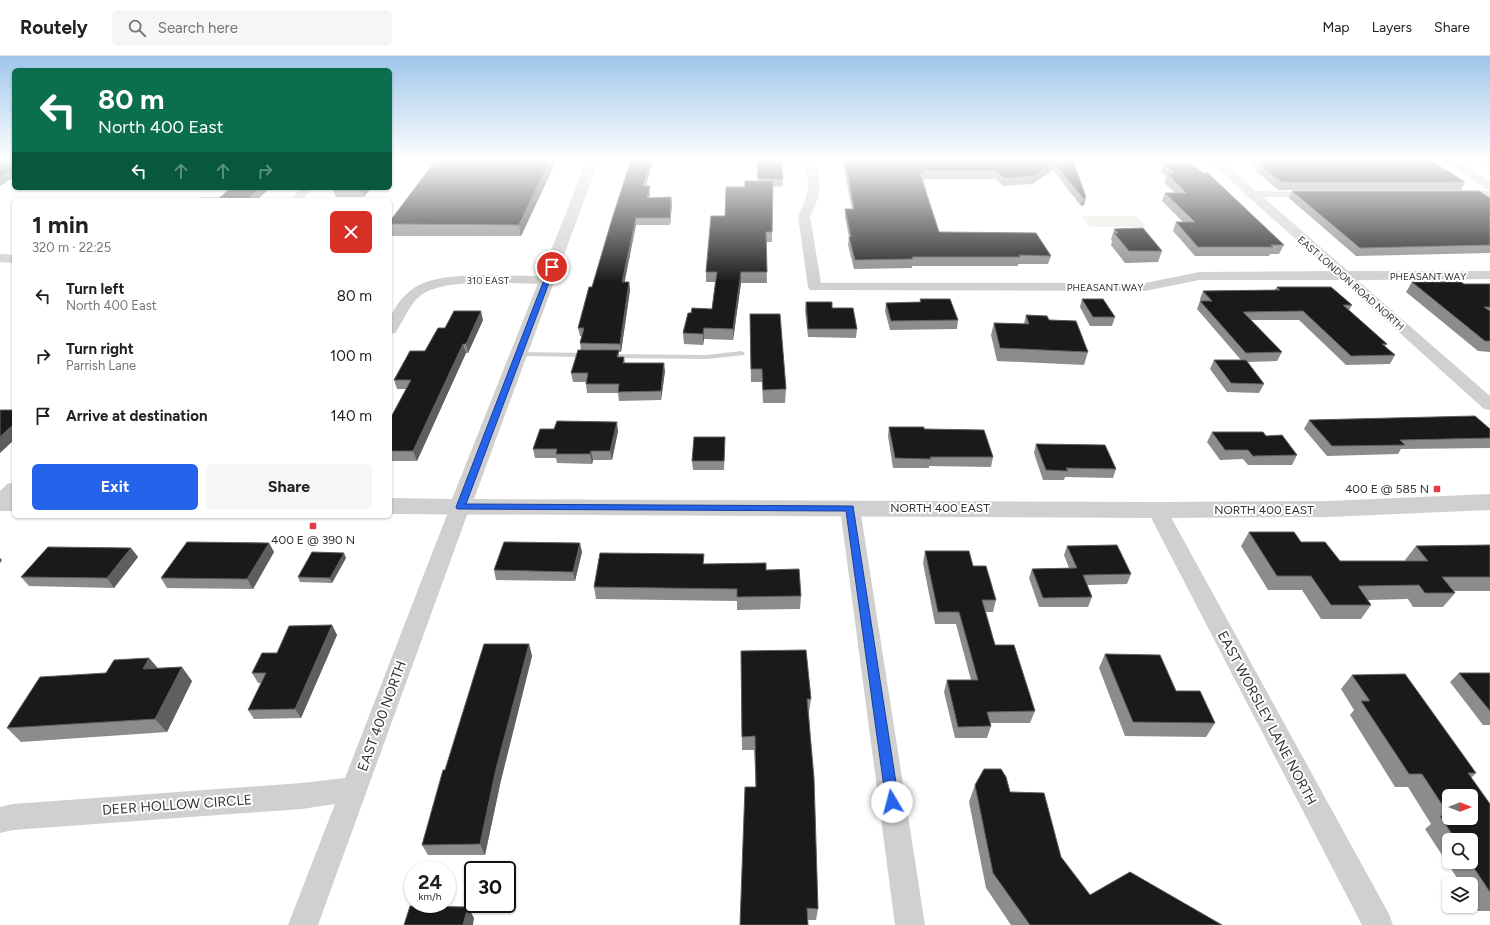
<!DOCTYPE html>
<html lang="en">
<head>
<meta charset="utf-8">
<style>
  :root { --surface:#fff; --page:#f6f6f6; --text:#202124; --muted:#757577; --line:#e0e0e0; --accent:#2563eb }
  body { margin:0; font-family:Figtree,sans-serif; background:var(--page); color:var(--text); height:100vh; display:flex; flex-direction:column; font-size:15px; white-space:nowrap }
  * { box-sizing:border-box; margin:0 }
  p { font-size:13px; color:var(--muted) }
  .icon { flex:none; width:22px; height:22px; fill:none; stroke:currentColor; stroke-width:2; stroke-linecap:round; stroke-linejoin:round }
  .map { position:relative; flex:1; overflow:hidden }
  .details { position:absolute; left:12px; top:142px; width:380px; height:320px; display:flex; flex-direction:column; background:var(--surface); border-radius:6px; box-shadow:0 1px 3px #0004 }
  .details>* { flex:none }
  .guide { position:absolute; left:12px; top:12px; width:380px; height:122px; border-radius:6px; box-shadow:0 1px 3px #0004; background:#0b6e4f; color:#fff; overflow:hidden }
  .needle { width:26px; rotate:90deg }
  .buttons { position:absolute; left:1442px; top:733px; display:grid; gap:8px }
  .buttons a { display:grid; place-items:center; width:36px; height:36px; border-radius:6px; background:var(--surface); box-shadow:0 1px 3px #0004; font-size:20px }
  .speed { position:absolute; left:404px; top:805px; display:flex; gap:8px; font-size:20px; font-weight:700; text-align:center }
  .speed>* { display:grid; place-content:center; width:52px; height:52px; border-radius:50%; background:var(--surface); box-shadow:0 1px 3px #0004; line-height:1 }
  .speed small { font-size:10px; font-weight:400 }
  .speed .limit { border:2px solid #111; border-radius:6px; background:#fff; color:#111 }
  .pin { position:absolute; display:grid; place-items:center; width:34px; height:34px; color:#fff; margin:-17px; border:2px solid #fff; border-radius:50%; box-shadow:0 1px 4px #0007 }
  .me { position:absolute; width:44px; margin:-22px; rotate:352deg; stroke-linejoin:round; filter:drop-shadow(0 0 3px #0008) }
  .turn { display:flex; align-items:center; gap:14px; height:84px; padding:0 20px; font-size:18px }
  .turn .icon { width:52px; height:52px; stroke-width:2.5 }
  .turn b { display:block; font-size:28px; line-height:34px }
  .lanes { display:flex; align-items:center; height:38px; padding:0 20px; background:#0003; justify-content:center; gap:20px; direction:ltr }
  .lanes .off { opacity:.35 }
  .round { display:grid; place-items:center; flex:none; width:42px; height:42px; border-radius:6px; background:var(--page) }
  .headline { display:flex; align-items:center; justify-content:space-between; height:68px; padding:0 20px }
  h1 { font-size:24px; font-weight:700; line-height:30px }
  .primary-button { display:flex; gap:8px; margin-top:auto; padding:8px 20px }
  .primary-button a { flex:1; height:46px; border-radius:6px; background:var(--accent); color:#fff; font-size:16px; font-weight:700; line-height:46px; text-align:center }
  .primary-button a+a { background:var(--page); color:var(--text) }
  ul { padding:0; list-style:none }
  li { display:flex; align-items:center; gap:12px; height:60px; padding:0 20px }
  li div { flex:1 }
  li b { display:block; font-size:15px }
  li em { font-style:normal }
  header { display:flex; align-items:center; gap:24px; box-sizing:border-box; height:56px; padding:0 20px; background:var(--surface); border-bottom:1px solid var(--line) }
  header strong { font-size:19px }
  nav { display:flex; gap:22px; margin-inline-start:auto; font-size:14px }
  .search { width:280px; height:36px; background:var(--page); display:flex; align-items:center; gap:10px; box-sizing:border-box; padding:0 14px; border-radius:6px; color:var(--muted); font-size:15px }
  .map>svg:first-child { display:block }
  .green { fill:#e6ecdf }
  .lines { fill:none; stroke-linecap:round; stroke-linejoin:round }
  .service { fill:#d0d0d0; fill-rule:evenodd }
  .minor { fill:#d0d0d0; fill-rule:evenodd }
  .tertiary { fill:#d0d0d0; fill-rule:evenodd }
  .wall { fill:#8c8c8c; fill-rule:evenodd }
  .shaded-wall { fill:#5f5f5f }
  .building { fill:#1a1a1a; stroke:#5f5f5f }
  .route { fill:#2563eb; stroke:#184099 }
  .poi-dot { fill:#e63946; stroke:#fff; stroke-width:1.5 }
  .labels { text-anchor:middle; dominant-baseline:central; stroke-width:4; stroke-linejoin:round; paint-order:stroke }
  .far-street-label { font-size:10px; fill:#333; stroke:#fff }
  .poi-label { font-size:12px; fill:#333; stroke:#fff; text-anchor:end }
  .street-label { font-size:12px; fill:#333; stroke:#fff }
  .near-street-label { font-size:14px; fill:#333; stroke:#fff }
</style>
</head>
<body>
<header>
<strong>Routely</strong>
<div class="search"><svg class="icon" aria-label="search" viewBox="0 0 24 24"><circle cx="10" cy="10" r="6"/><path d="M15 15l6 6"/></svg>Search here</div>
<nav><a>Map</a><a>Layers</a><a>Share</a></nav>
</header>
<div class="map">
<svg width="1490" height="869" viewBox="0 0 1490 869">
  <rect width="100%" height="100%" fill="#fff"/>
  <path class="green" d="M 1082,160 L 1137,160 L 1146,171 L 1090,171 Z"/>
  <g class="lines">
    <path class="service" d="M 741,295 L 745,297 L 744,299 L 707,303 L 607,302 L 603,300 L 607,298 L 707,299 Z
      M 517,296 L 588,297 L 592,299 L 588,301 L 520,300 L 516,298 Z"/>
    <path class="minor" d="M 806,104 L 816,104 L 820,131 L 817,145 L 810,160 L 821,227 L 1145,227 L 1199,216 L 1332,215 L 1247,140 L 1209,104 L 1221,104 L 1255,135 L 1320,136 L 1322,138 L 1320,140 L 1316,141 L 1263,141 L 1348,215 L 1490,215 L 1490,223 L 1357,224 L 1490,340 L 1490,354 L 1484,353 L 1341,224 L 1199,224 L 1145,235 L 810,234 L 808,231 L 798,160 L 805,145 L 808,131 Z
      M 1443,104 L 1456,104 L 1490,125 L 1490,133 L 1486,132 Z
      M 301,132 L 313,132 L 302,144 L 290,144 Z
      M 1459,135 L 1490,135 L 1490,141 L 1455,140 L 1453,138 L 1455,136 Z
      M 0,198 L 14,199 L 14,207 L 0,206 Z
      M 478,219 L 547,220 L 552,221 L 554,224 L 552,227 L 547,228 C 516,228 445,221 421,239 C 409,248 404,265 395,277 L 390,278 C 390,273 389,268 390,263 C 391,258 395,253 397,249 C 417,220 446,221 478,219 Z
      M 14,426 L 14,443 L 7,451 L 0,453 L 0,435 L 7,428 Z
      M 460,444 L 467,446 L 470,451 L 318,869 L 288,869 L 335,748 L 302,753 L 13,774 L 0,777 L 0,751 L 13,748 L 302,727 L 345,722 L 450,451 L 453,446 Z
      M 850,445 L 857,447 L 860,452 L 925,869 L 895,869 L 840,452 L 843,447 Z
      M 1157,447 L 1164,449 L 1167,454 L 1389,858 L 1393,869 L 1362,869 L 1147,454 L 1150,449 Z"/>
    <path class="tertiary" d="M 587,104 L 599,104 L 474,443 L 1157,446 L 1328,445 L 1490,438 L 1490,454 L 1328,461 L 1157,462 L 390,458 L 390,442 L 452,443 Z
      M 0,439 L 14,439 L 14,455 L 0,455 Z"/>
  </g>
  <path class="wall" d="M 756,104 L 784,104 L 783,107 L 782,107 L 783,123 L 783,130 L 773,131 L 772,186 L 766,186 L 767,227 L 741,227 L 733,284 L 704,283 L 703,289 L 684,288 L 683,277 L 691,257 L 712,253 L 715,226 L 706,226 L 706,216 L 725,160 L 745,131 L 758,125 Z
    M 842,104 L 1073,104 L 1086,141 L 1084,149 L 1081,150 L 1053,114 L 1032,128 L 1003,130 L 996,123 L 924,123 L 924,125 L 922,125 L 939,176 L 1051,200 L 1048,208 L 1018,208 L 1018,210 L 912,210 L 912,212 L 854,213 L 848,189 L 849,181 L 845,161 L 845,153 L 852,153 L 846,122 Z
    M 1248,104 L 1430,104 L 1465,126 L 1461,134 L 1278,134 L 1256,115 L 1257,113 Z
    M 1481,104 L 1490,104 L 1490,109 Z
    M 1164,107 L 1284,189 L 1279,198 L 1270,198 L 1269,200 L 1195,200 L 1173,175 L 1176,166 L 1183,166 L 1162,145 L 1165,137 L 1175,137 L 1164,126 L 1166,120 L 1161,115 Z
    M 554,110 L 521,180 L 391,180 L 390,165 Z
    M 646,130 L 650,130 L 650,137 L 649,142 L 671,141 L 672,148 L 670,169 L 636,169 L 624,226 L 629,226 L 630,234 L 621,296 L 619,296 L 619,301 L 624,301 L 625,307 L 665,315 L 661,344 L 619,345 L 618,337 L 587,337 L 586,328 L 586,326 L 573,326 L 571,317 L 581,294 L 580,287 L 582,280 L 580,280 L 578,272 L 592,231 Z
    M 371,132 L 364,141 L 336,141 L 333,134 Z
    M 1292,135 L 1490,142 L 1490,197 L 1356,200 L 1289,142 Z
    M 1114,173 L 1162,195 L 1158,206 L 1125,207 L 1111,189 L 1112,185 L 1111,184 Z
    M 1412,226 L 1464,228 L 1490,228 L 1490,296 L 1478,295 L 1406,236 Z
    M 1277,231 L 1352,249 L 1349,254 L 1387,288 L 1385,290 L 1395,299 L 1390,308 L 1346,309 L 1299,264 L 1251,264 L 1282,296 L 1277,305 L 1247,306 L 1264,328 L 1259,337 L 1227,336 L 1210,313 L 1214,304 L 1241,304 L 1197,253 L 1200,245 L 1201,245 L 1200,243 L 1203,235 L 1275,234 Z
    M 920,243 L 958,264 L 957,273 L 890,274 L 885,255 L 886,247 L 920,246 Z
    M 1082,243 L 1115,261 L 1112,270 L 1090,270 L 1080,251 Z
    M 806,246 L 832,252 L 857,273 L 856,282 L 808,281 L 805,254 Z
    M 750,258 L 786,333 L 785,347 L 763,347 L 762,326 L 751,326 Z
    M 1026,259 L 1088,296 L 1084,309 L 997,305 L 991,279 L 994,267 L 1024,268 Z
    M 483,264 L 468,297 L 466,297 L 417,405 L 390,405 L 390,363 L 406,333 L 397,333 L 394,324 L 425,295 L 445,272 Z
    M 1309,364 L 1490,373 L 1490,392 L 1401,393 L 1398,398 L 1327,400 L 1304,373 Z
    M 889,371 L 924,373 L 993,401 L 991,411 L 929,410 L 929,412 L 893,412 L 888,380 Z
    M 618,375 L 612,404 L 593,404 L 592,408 L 557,407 L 556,402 L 535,402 L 533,393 Z
    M 1212,376 L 1266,380 L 1297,399 L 1292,409 L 1248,409 L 1243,403 L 1220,404 L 1207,386 Z
    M 1036,388 L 1116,413 L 1113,422 L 1065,421 L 1064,424 L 1043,424 L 1034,397 Z
    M 725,390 L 724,414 L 693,414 L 692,405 Z
    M 1249,476 L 1301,486 L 1340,505 L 1406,505 L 1405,504 L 1416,490 L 1490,489 L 1490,535 L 1454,535 L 1455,537 L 1443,551 L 1413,551 L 1408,543 L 1368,544 L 1371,549 L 1361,563 L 1321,563 L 1302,534 L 1268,534 L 1241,490 Z
    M 269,487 L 274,496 L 253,533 L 167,532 L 161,522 Z
    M 1067,490 L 1131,518 L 1127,528 L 1087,529 L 1092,541 L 1088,551 L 1039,551 L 1029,522 L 1032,513 L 1069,512 L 1064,499 Z
    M 131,492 L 138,501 L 114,532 L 29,530 L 21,521 Z
    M 925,495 L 973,510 L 996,544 L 993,556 L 986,556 L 995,589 L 1035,655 L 1030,667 L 990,667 L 991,670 L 987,682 L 955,682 L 944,636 L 947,624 L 971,624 L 956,568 L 935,568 L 923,507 Z
    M 582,496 L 575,525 L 496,524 L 494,514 Z
    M 346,502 L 332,527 L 300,526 L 298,521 Z
    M 705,508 L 766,514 L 801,540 L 800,553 L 737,554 L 737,545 L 596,543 L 594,531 Z
    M 332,569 L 337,579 L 301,662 L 254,663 L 248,654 L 261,627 L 258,627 L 252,617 L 277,597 Z
    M 529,588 L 532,600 L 501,724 L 485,799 L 428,799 L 422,789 L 445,714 Z
    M 741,595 L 811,643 L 809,656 L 818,853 L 816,864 L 808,864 L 756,731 L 754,694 L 742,694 Z
    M 1105,598 L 1176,635 L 1215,667 L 1206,681 L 1125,680 L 1099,612 Z
    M 149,602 L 158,612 L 192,625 L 167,676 L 21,686 L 7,672 Z
    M 1459,617 L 1490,617 L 1490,669 L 1483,669 L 1450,626 Z
    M 1352,619 L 1476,717 L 1471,722 L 1490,748 L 1490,855 L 1478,855 L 1471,844 L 1471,828 L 1461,828 L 1425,773 L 1431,768 L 1408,731 L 1395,731 L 1350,659 L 1354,654 L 1341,633 ZM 1449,740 L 1471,762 L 1449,762 ZM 1449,784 L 1471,784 L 1471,806 L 1449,806 Z
    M 975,729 L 1010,736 L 1061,801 L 1090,839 L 1222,869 L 1011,869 L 986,832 L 969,746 Z"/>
  <path class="shaded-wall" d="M 390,104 L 395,104 L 390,110 Z
    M 550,104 L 554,104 L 554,110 L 521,180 L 519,169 Z
    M 651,104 L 653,104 L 644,137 L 643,130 Z
    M 1054,106 L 1053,114 L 1032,128 L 1034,120 Z
    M 14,112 L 14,121 L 0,130 L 0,121 Z
    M 650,130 L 650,137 L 647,149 L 647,142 Z
    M 260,132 L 266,132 L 267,135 L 257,144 L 247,144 Z
    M 362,132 L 371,132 L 364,141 L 361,134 Z
    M 671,141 L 672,148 L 670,169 L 670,162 Z
    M 1086,141 L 1084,149 L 1081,150 L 1083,142 Z
    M 636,162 L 636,169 L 623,234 L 622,226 Z
    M 741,216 L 741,227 L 733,284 L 733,273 Z
    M 629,226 L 630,234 L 621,296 L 620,288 Z
    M 481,255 L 483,264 L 468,297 L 466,288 Z
    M 704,272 L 704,283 L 703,289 L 703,278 Z
    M 463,288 L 466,297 L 417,405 L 413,395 Z
    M 664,307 L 665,315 L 661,344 L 661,335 Z
    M 617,366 L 618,375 L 612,404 L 610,395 Z
    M 14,368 L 14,384 L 0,397 L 0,381 Z
    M 591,395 L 593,404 L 592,408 L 590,398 Z
    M 269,487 L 274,496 L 253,533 L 247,523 Z
    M 580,487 L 582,496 L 575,525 L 573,516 Z
    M 131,492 L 138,501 L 114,532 L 107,522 Z
    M 344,497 L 346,502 L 332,527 L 330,522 Z
    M 0,502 L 2,504 L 0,507 Z
    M 332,569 L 337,579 L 301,662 L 295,653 Z
    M 529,588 L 532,600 L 501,724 L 485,799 L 480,788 L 496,713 Z
    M 149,602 L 160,615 L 143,613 Z
    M 182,611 L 192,625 L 167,676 L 155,663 Z
    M 468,851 L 474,862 L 473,869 L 463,869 Z"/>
  <path class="building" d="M 0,104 L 14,104 L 14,112 L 0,121 Z
    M 436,104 L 550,104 L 519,169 L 390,168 L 390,165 Z
    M 631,104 L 651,104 L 643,130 L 650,130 L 647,142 L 671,141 L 670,162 L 636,162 L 622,226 L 629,226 L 620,288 L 580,287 L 584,272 L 578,272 L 589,231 L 592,231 L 612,163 Z
    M 757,104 L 781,104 L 783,123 L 758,123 Z
    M 845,104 L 1073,104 L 1086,141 L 1083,142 L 1054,106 L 1034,120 L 1004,122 L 997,115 L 924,115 L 925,117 L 920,117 L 939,176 L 1036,177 L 1051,200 L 1019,199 L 1020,201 L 912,201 L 913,203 L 855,204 L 849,181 L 851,181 L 845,153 L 854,153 L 847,114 Z
    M 1259,104 L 1430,104 L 1465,126 L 1282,126 L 1259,108 L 1263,108 Z
    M 1164,107 L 1191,107 L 1203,117 L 1208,117 L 1284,189 L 1271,189 L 1273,191 L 1198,191 L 1176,166 L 1195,166 L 1165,137 L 1186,137 L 1167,117 L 1174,117 Z
    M 745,125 L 773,125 L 772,176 L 766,176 L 767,216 L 741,216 L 733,273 L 704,272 L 703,278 L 683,277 L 688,257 L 691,257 L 692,252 L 712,253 L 717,216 L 706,216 L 711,160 L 725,160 L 726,131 L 745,131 Z
    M 231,132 L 260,132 L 247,144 L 199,144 L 201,142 L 219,142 Z
    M 335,132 L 362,132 L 361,134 L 333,134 Z
    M 1292,135 L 1479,135 L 1490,142 L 1490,189 L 1360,192 Z
    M 1143,172 L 1162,195 L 1129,195 L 1114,177 L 1118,177 L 1114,173 Z
    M 1412,226 L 1461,226 L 1464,228 L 1490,228 L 1490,251 L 1484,251 L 1490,255 L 1490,285 L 1485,285 Z
    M 1277,231 L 1331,231 L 1352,249 L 1343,249 L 1387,288 L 1382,288 L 1395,299 L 1351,300 L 1303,255 L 1243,256 L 1282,296 L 1246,297 L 1200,245 L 1212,245 L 1203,235 L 1280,234 Z
    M 920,243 L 950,243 L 958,264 L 891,265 L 886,247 L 921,246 Z
    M 1082,243 L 1103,243 L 1115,261 L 1093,261 Z
    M 806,246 L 832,246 L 832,252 L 853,252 L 857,273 L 808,273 Z
    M 454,255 L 481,255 L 466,288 L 463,288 L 413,395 L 390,395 L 390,363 L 411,324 L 394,324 L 410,295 L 425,295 L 438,272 L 445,272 Z
    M 750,258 L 780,258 L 786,333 L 763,334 L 762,313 L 751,313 Z
    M 1026,259 L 1047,260 L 1049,264 L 1076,265 L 1088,296 L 1000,292 L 994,267 L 1029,268 Z
    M 578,294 L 619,294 L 617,301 L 624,301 L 623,307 L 664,307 L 661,335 L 618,336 L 619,328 L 586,328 L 588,317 L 571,317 Z
    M 1214,304 L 1246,304 L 1264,328 L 1231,327 Z
    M 0,354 L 14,354 L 14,368 L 0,381 Z
    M 1475,360 L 1490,373 L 1490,382 L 1400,384 L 1405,389 L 1332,390 L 1309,364 Z
    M 557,365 L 617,366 L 610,395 L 591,395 L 590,398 L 556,398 L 557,393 L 533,393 L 540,373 L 554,373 Z
    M 889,371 L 924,371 L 924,373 L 984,374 L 993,401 L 930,401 L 931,403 L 895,402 Z
    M 1212,376 L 1263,376 L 1266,380 L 1282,379 L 1297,399 L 1253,400 L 1248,394 L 1225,394 Z
    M 694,381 L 725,381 L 724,405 L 692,405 Z
    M 1036,388 L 1105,389 L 1116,413 L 1066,412 L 1068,415 L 1046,414 Z
    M 1249,476 L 1294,476 L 1301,486 L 1325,486 L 1340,505 L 1428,505 L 1416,490 L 1490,489 L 1490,521 L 1442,521 L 1455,537 L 1425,537 L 1419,529 L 1358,530 L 1371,549 L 1331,549 L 1311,520 L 1277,520 Z
    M 187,486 L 269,487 L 247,523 L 161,522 Z
    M 504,486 L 580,487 L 573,516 L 494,514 Z
    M 1117,489 L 1131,518 L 1083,519 L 1092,541 L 1043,542 L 1032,513 L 1077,512 L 1067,490 Z
    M 48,491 L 131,492 L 107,522 L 21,521 Z
    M 925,495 L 969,495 L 973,510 L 986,510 L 996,544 L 982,544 L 995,589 L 1014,589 L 1035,655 L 987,656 L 991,670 L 958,671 L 947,624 L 978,624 L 959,556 L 938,556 Z
    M 312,496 L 344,497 L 330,522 L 298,521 Z
    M 600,497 L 704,498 L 703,508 L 766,507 L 766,514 L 799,513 L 801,540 L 737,541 L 737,533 L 594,531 Z
    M 332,569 L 295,653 L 248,654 L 266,617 L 252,617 L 262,597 L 277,597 L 289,570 Z
    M 484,588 L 529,588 L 496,713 L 480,788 L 422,789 L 443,714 L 445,714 Z
    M 806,594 L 811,643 L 807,643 L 814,722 L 818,853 L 807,852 L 808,869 L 740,869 L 745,731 L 756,731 L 755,680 L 742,681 L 741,595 Z
    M 1105,598 L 1160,599 L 1176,635 L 1200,635 L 1215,667 L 1133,666 Z
    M 149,602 L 143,613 L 182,611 L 155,663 L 7,672 L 40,621 L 106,617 L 114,604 Z
    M 1459,617 L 1490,617 L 1490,655 Z
    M 1405,618 L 1476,717 L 1468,717 L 1490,748 L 1490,836 L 1470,806 L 1471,806 L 1471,784 L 1456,784 L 1440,760 L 1449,760 L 1449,762 L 1471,762 L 1471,740 L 1449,740 L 1449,759 L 1422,718 L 1409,718 L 1361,645 L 1370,645 L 1352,619 Z
    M 984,713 L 1001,713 L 1006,721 L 1010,736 L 1044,737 L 1061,801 L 1090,839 L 1130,816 L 1222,869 L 1030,869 L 993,817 L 975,729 Z
    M 410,850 L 468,851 L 463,869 L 404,869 Z"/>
  <linearGradient id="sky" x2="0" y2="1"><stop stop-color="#9ec6ea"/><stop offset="0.46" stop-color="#fff"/><stop offset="1" stop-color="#fff" stop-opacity="0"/></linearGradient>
  <rect width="1490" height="226" fill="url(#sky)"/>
  <path class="route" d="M 552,209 L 555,211 L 466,448 L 853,450 L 899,746 L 897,751 L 892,753 L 888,751 L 886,746 L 846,455 L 457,453 L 456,451 L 549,211 Z"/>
  <g class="poi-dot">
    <rect x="1433" y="429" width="8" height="8" rx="2"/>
    <rect x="309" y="466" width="8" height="8" rx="2"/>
  </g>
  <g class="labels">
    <g class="far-street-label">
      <text x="1428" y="220">PHEASANT WAY</text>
      <text x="488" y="224">310 EAST</text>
      <text transform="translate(1351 227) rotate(41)">EAST LONDON ROAD NORTH</text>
      <text x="1105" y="231">PHEASANT WAY</text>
    </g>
    <g class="poi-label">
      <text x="1429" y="433">400 E @ 585 N</text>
      <text x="313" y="484" text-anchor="middle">400 E @ 390 N</text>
    </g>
    <g class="street-label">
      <text x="940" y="452">NORTH 400 EAST</text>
      <text x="1264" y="454">NORTH 400 EAST</text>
    </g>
    <g class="near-street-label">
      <text transform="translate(382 660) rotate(-70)">EAST 400 NORTH</text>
      <text transform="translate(1267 662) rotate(62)">EAST WORSLEY LANE NORTH</text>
      <text transform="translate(177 749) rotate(-4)">DEER HOLLOW CIRCLE</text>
    </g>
  </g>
</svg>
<div class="buttons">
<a><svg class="needle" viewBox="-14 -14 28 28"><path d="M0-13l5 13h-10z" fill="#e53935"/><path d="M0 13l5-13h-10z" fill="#757577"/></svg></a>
<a><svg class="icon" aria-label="search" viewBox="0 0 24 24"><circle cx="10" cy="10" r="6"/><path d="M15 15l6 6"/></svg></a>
<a><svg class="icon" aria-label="layers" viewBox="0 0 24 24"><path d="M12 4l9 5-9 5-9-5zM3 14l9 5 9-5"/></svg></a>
</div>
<div class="speed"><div>24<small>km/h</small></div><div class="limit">30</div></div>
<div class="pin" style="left:552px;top:211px;background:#d93025"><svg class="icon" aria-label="arrive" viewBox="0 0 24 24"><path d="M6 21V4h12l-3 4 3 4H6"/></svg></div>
<svg class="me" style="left:892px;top:746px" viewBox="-20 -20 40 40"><circle r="19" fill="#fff"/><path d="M0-13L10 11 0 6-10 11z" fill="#2563eb"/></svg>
<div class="guide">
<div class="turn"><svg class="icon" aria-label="left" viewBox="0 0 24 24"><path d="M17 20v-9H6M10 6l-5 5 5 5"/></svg><div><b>80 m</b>North 400 East</div></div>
<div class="lanes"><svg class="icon" aria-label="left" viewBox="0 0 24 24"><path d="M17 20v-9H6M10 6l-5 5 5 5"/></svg><svg class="icon off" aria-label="ahead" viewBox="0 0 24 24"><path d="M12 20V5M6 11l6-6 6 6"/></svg><svg class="icon off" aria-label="ahead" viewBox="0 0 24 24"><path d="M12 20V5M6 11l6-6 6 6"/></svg><svg class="icon off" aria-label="right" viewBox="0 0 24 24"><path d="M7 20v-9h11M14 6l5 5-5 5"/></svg></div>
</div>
<section class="details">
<div class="headline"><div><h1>1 min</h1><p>320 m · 22:25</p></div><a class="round" style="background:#d93025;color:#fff"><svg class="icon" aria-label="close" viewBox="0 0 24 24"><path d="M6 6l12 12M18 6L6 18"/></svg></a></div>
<ul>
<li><svg class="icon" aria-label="left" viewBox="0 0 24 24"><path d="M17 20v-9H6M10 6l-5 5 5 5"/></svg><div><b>Turn left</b><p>North 400 East</p></div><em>80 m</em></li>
<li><svg class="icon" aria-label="right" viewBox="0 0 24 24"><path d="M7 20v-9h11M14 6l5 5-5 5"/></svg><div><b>Turn right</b><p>Parrish Lane</p></div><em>100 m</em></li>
<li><svg class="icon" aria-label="arrive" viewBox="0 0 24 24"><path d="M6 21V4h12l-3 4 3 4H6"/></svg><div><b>Arrive at destination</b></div><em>140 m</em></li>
</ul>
<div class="primary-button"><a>Exit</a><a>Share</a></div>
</section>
</div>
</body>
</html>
